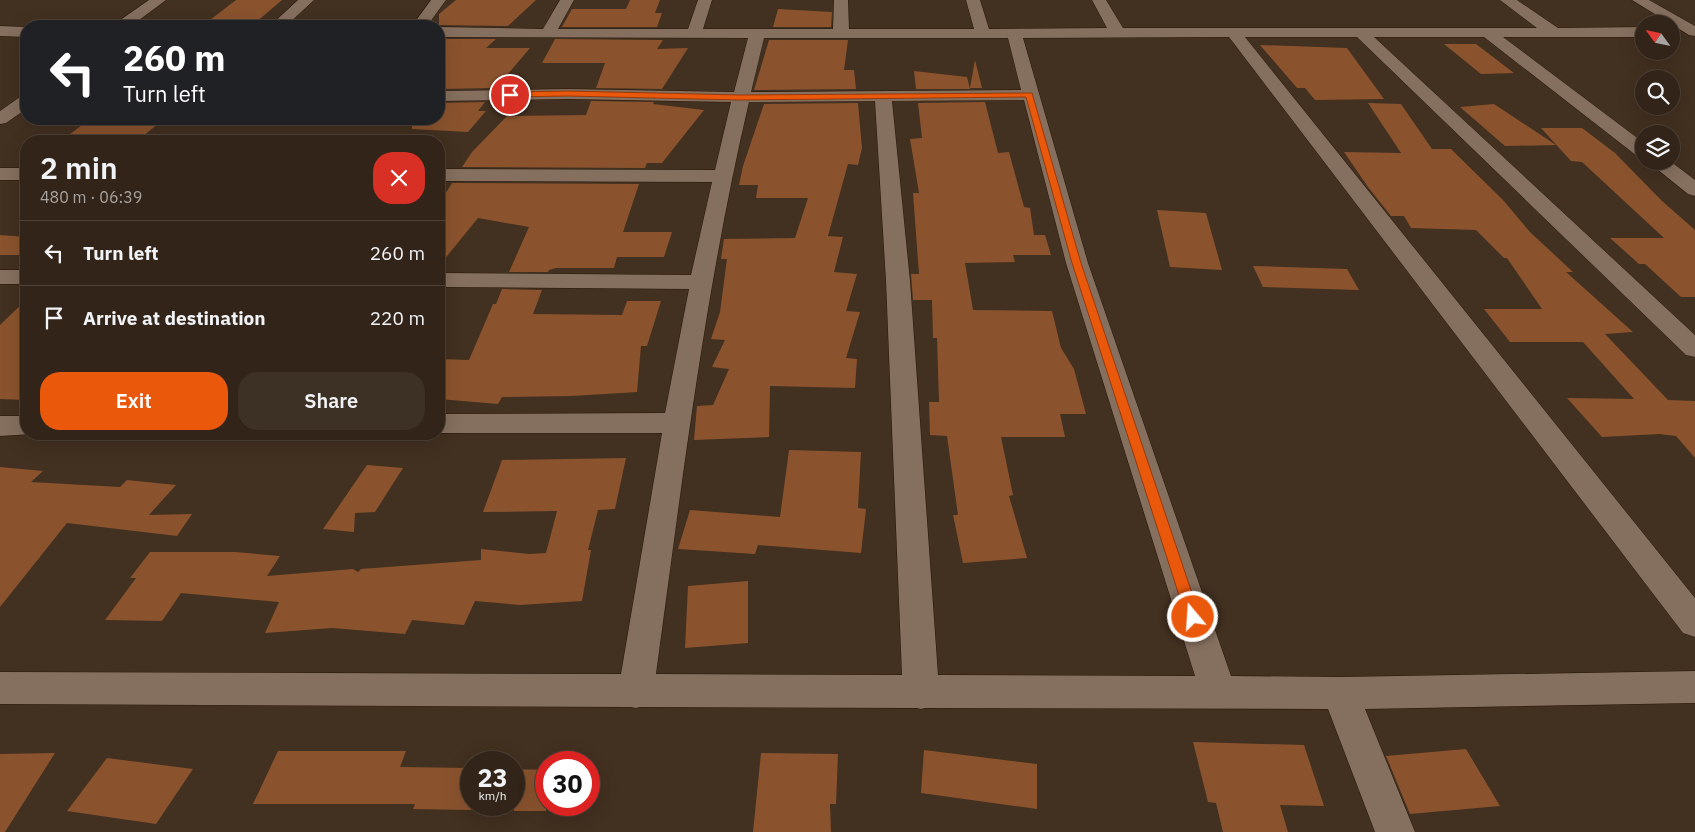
<!DOCTYPE html>
<html lang="en">
<head>
<meta charset="utf-8">
<style>
  :root { --surface:#322418; --page:#3d3025; --text:#f1f3f6; --muted:#a8a4a2; --line:#4d4137; --accent:#ea580c }
  body { margin:0; font-family:"IBM Plex Sans",sans-serif; background:var(--page); color:var(--text); height:100vh; display:flex; flex-direction:column; font-size:19px; white-space:nowrap }
  * { box-sizing:border-box; margin:0 }
  p { font-size:16px; color:var(--muted) }
  .icon { flex:none; width:28px; height:28px; fill:none; stroke:currentColor; stroke-width:2; stroke-linecap:round; stroke-linejoin:round }
  .map { position:relative; flex:1; overflow:hidden }
  .side { position:absolute; left:20px; top:135px; width:425px; height:305px; display:flex; flex-direction:column; background:var(--surface); border-radius:20px; box-shadow:0 5px 20px #0002,0 0 0 1px var(--line) }
  .side>* { flex:none }
  .top-card { position:absolute; left:20px; top:20px; width:425px; height:105px; border-radius:20px; box-shadow:0 5px 20px #0002,0 0 0 1px var(--line); background:#202124; color:#fff; overflow:hidden }
  .needle { width:32px; rotate:303deg }
  .buttons { position:absolute; left:1635px; top:15px; display:grid; gap:10px }
  .buttons a { display:grid; place-items:center; width:45px; height:45px; border-radius:50%; background:var(--surface); box-shadow:0 5px 20px #0002,0 0 0 1px var(--line); font-size:25px }
  .speed { position:absolute; left:460px; top:751px; display:flex; gap:10px; font-size:25px; font-weight:700; text-align:center }
  .speed>* { display:grid; place-content:center; width:65px; height:65px; border-radius:50%; background:var(--surface); box-shadow:0 5px 20px #0002,0 0 0 1px var(--line); line-height:1 }
  .speed small { font-size:12px; font-weight:400 }
  .speed .limit { border:8px solid #d22; background:#fff; color:#111 }
  .pin { position:absolute; display:grid; place-items:center; width:42px; height:42px; color:#fff; margin:-21px; border:2px solid #fff; border-radius:50%; box-shadow:0 1px 5px #0007 }
  .me { position:absolute; width:55px; margin:-28px; rotate:342deg; stroke-linejoin:round; filter:drop-shadow(0 0 4px #0008) }
  .turn { display:flex; align-items:center; gap:18px; height:105px; padding:0 20px; font-size:22px }
  .turn .icon { width:65px; height:65px; stroke-width:2.5 }
  .turn b { display:block; font-size:35px; line-height:42px }
  .round { display:grid; place-items:center; flex:none; width:52px; height:52px; border-radius:20px; background:var(--page) }
  .summary { display:flex; align-items:center; justify-content:space-between; height:85px; padding:0 20px }
  h1 { font-size:30px; font-weight:600; line-height:38px }
  .action { display:flex; gap:10px; margin-top:auto; padding:10px 20px }
  .action a { flex:1; height:58px; border-radius:20px; background:var(--accent); color:#fff; font-size:20px; font-weight:600; line-height:58px; text-align:center }
  .action a+a { background:var(--page); color:var(--text) }
  ul { padding:0; list-style:none }
  li { display:flex; align-items:center; gap:15px; height:65px; padding:0 20px; border-top:1px solid var(--line) }
  li div { flex:1 }
  li b { display:block; font-size:19px }
  li em { font-style:normal }
  .map>svg:first-child { display:block }
  .building { fill:#8a532e }
  .lines { fill:none; stroke-linecap:round; stroke-linejoin:round }
  .street-casing { stroke:#281708; stroke-width:1 }
  .street { fill:#856f5e; fill-rule:evenodd }
  .route { fill:#ea580c; stroke:#983908 }
</style>
</head>
<body>
<div class="map">
<svg width="1695" height="832" viewBox="0 0 1695 832">
  <rect width="100%" height="100%" fill="#423020"/>
  <path class="building" d="M 236,0 L 282,0 L 255,23 L 206,23 Z
    M 456,0 L 536,0 L 508,26 L 439,25 L 439,14 Z
    M 630,0 L 660,0 L 655,13 L 662,13 L 657,27 L 562,27 L 572,9 L 626,9 Z
    M 778,9 L 832,12 L 831,27 L 773,27 Z
    M 439,39 L 496,39 L 486,48 L 530,48 L 496,88 L 439,89 Z
    M 555,39 L 653,40 L 663,40 L 657,49 L 688,48 L 662,89 L 596,88 L 605,63 L 542,63 Z
    M 769,40 L 848,40 L 844,70 L 854,70 L 856,89 L 754,90 Z
    M 1444,44 L 1476,44 L 1514,73 L 1481,74 Z
    M 1260,45 L 1347,48 L 1384,99 L 1315,100 L 1305,88 L 1297,88 Z
    M 975,60 L 982,88 L 970,88 Z
    M 914,71 L 967,77 L 970,89 L 916,89 Z
    M 591,101 L 654,102 L 653,104 L 704,110 L 662,163 L 647,163 L 645,168 L 462,167 L 472,152 L 507,116 L 586,115 Z
    M 485,102 L 478,111 L 486,111 L 468,132 L 412,129 L 412,119 L 439,119 L 439,103 Z
    M 985,102 L 998,153 L 1009,152 L 1024,207 L 1030,208 L 1034,235 L 1045,235 L 1051,255 L 1013,255 L 1015,262 L 965,263 L 973,310 L 1052,311 L 1061,348 L 1074,369 L 1086,414 L 1060,414 L 1065,437 L 1001,437 L 1013,495 L 1009,496 L 1027,558 L 963,563 L 953,515 L 958,515 L 947,436 L 930,435 L 929,402 L 939,402 L 937,338 L 933,338 L 932,300 L 913,300 L 911,274 L 919,274 L 913,193 L 919,193 L 910,139 L 922,138 L 918,103 Z
    M 858,103 L 862,148 L 858,165 L 848,164 L 828,236 L 843,237 L 834,272 L 857,274 L 846,311 L 860,312 L 846,358 L 857,359 L 855,388 L 770,386 L 769,437 L 694,440 L 697,406 L 713,405 L 729,369 L 712,367 L 725,340 L 711,339 L 720,312 L 727,259 L 721,259 L 724,239 L 795,238 L 808,198 L 756,198 L 758,185 L 739,185 L 743,166 L 764,104 Z
    M 1368,103 L 1401,104 L 1432,149 L 1451,149 L 1503,200 L 1530,232 L 1573,272 L 1566,272 L 1633,332 L 1605,334 L 1668,400 L 1695,401 L 1695,458 L 1676,436 L 1659,434 L 1602,437 L 1567,398 L 1634,399 L 1583,342 L 1510,342 L 1484,309 L 1542,309 L 1507,258 L 1504,258 L 1476,230 L 1411,228 L 1404,216 L 1391,216 L 1368,187 L 1344,152 L 1401,153 Z
    M 1494,104 L 1556,145 L 1505,146 L 1460,107 Z
    M 90,119 L 164,119 L 137,141 L 61,141 Z
    M 1541,128 L 1582,128 L 1615,153 L 1662,201 L 1695,230 L 1695,297 L 1681,297 L 1645,264 L 1639,264 L 1610,238 L 1664,238 L 1582,162 L 1571,161 Z
    M 452,183 L 639,184 L 623,232 L 672,232 L 664,257 L 617,257 L 614,268 L 556,268 L 549,270 L 548,272 L 509,272 L 529,227 L 478,218 L 439,266 L 439,204 Z
    M 1157,210 L 1206,213 L 1222,270 L 1170,267 Z
    M 0,235 L 26,237 L 26,255 L 0,255 Z
    M 1253,266 L 1347,269 L 1359,290 L 1263,287 Z
    M 502,289 L 542,290 L 533,314 L 622,315 L 627,301 L 661,301 L 647,346 L 641,346 L 637,392 L 572,396 L 502,397 L 498,404 L 439,399 L 439,359 L 469,360 L 493,304 L 496,304 Z
    M 26,300 L 26,400 L 0,399 L 0,325 Z
    M 789,450 L 861,452 L 858,508 L 866,509 L 861,553 L 758,545 L 755,554 L 678,549 L 690,510 L 780,517 Z
    M 626,458 L 615,509 L 598,510 L 588,550 L 591,550 L 582,601 L 520,605 L 475,601 L 464,625 L 412,620 L 405,634 L 332,628 L 265,633 L 279,602 L 181,593 L 162,621 L 105,620 L 136,578 L 130,578 L 150,552 L 235,552 L 280,556 L 267,576 L 353,569 L 358,572 L 361,569 L 481,560 L 481,549 L 529,554 L 546,553 L 557,511 L 483,512 L 502,460 Z
    M 367,465 L 403,468 L 375,512 L 355,513 L 354,532 L 323,529 Z
    M 0,467 L 43,471 L 31,482 L 120,487 L 127,480 L 176,485 L 149,515 L 192,514 L 177,536 L 67,523 L 0,607 Z
    M 748,581 L 748,643 L 685,648 L 688,586 Z
    M 1193,742 L 1304,745 L 1324,806 L 1280,805 L 1288,832 L 1223,832 L 1216,803 L 1208,802 Z
    M 1466,749 L 1500,806 L 1410,814 L 1386,756 Z
    M 924,750 L 1037,764 L 1037,809 L 921,793 Z
    M 278,751 L 406,751 L 400,767 L 471,768 L 471,810 L 413,809 L 415,804 L 253,804 Z
    M 55,753 L 5,832 L 0,832 L 0,754 Z
    M 761,753 L 838,754 L 836,804 L 830,804 L 831,832 L 753,832 Z
    M 107,758 L 193,769 L 156,824 L 67,811 Z
    M 514,769 L 546,770 L 546,811 L 514,811 Z"/>
  <g class="lines">
    <g class="street-casing">
      <path id="street" d="M 149,0 L 166,0 L 131,26 L 114,26 L 116,23 Z
        M 298,0 L 314,0 L 286,26 L 270,26 Z
        M 431,0 L 446,0 L 427,26 L 412,26 Z
        M 560,0 L 574,0 L 558,29 L 688,29 L 698,0 L 712,0 L 703,29 L 833,29 L 834,0 L 848,0 L 849,29 L 974,29 L 966,0 L 980,0 L 989,29 L 1107,28 L 1092,0 L 1106,0 L 1123,28 L 1537,28 L 1500,0 L 1517,0 L 1558,28 L 1644,27 L 1644,37 L 1503,37 L 1644,143 L 1644,158 L 1637,156 L 1484,37 L 1374,37 L 1695,335 L 1695,357 L 1686,355 L 1357,37 L 1245,37 L 1695,598 L 1695,637 L 1683,633 L 1229,37 L 1023,38 L 1088,263 L 1231,676 L 1340,677 L 1695,671 L 1695,703 L 1365,709 L 1415,832 L 1375,832 L 1328,709 L 925,708 L 921,709 L 917,708 L 640,707 L 636,708 L 631,707 L 0,704 L 0,672 L 621,674 L 662,433 L 439,433 L 439,414 L 665,413 L 689,289 L 439,287 L 439,273 L 691,275 L 712,182 L 439,181 L 439,169 L 715,170 L 731,102 L 568,99 L 439,101 L 439,91 L 568,89 L 734,92 L 748,38 L 439,37 L 439,27 L 543,29 ZM 764,38 L 1008,38 L 1021,90 L 751,92 ZM 1024,100 L 1066,263 L 1195,676 L 938,675 L 910,281 L 892,101 ZM 875,101 L 886,281 L 902,675 L 656,674 C 682,483 705,290 749,102 Z
        M 1632,0 L 1649,0 L 1695,26 L 1695,36 L 1689,35 Z
        M 0,26 L 26,27 L 26,37 L 0,36 Z
        M 26,96 L 26,109 L 6,123 L 0,124 L 0,111 L 20,97 Z
        M 1647,161 L 1670,161 L 1695,180 L 1695,196 L 1688,194 Z
        M 0,168 L 26,168 L 26,180 L 0,180 Z
        M 0,270 L 26,270 L 26,284 L 0,284 Z
        M 0,416 L 26,416 L 26,434 L 32,434 L 0,436 Z"/>
    </g>
    <use href="#street" class="street"/>
  </g>
  <path class="route" d="M 568,91 L 740,95 L 1032,93 L 1081,263 L 1200,617 L 1198,621 L 1193,623 L 1188,621 L 1186,617 L 1072,263 L 1026,97 L 740,100 L 568,96 L 510,97 L 507,95 L 510,92 Z"/>
</svg>
<div class="buttons">
<a><svg class="needle" viewBox="-14 -14 28 28"><path d="M0-13l5 13h-10z" fill="#e53935"/><path d="M0 13l5-13h-10z" fill="#a8a4a2"/></svg></a>
<a><svg class="icon" aria-label="search" viewBox="0 0 24 24"><circle cx="10" cy="10" r="6"/><path d="M15 15l6 6"/></svg></a>
<a><svg class="icon" aria-label="layers" viewBox="0 0 24 24"><path d="M12 4l9 5-9 5-9-5zM3 14l9 5 9-5"/></svg></a>
</div>
<div class="speed"><div>23<small>km/h</small></div><div class="limit">30</div></div>
<div class="pin" style="left:510px;top:95px;background:#d93025"><svg class="icon" aria-label="arrive" viewBox="0 0 24 24"><path d="M6 21V4h12l-3 4 3 4H6"/></svg></div>
<svg class="me" style="left:1193px;top:617px" viewBox="-20 -20 40 40"><circle r="17" fill="#ea580c" stroke="#fff" stroke-width="3"/><path d="M0-11L8 9 0 5-8 9z" fill="#fff"/></svg>
<div class="top-card">
<div class="turn"><svg class="icon" aria-label="left" viewBox="0 0 24 24"><path d="M17 20v-9H6M10 6l-5 5 5 5"/></svg><div><b>260 m</b>Turn left</div></div>
</div>
<section class="side">
<div class="summary"><div><h1>2 min</h1><p>480 m · 06:39</p></div><a class="round" style="background:#d93025;color:#fff"><svg class="icon" aria-label="close" viewBox="0 0 24 24"><path d="M6 6l12 12M18 6L6 18"/></svg></a></div>
<ul>
<li><svg class="icon" aria-label="left" viewBox="0 0 24 24"><path d="M17 20v-9H6M10 6l-5 5 5 5"/></svg><div><b>Turn left</b></div><em>260 m</em></li>
<li><svg class="icon" aria-label="arrive" viewBox="0 0 24 24"><path d="M6 21V4h12l-3 4 3 4H6"/></svg><div><b>Arrive at destination</b></div><em>220 m</em></li>
</ul>
<div class="action"><a>Exit</a><a>Share</a></div>
</section>
</div>
</body>
</html>
